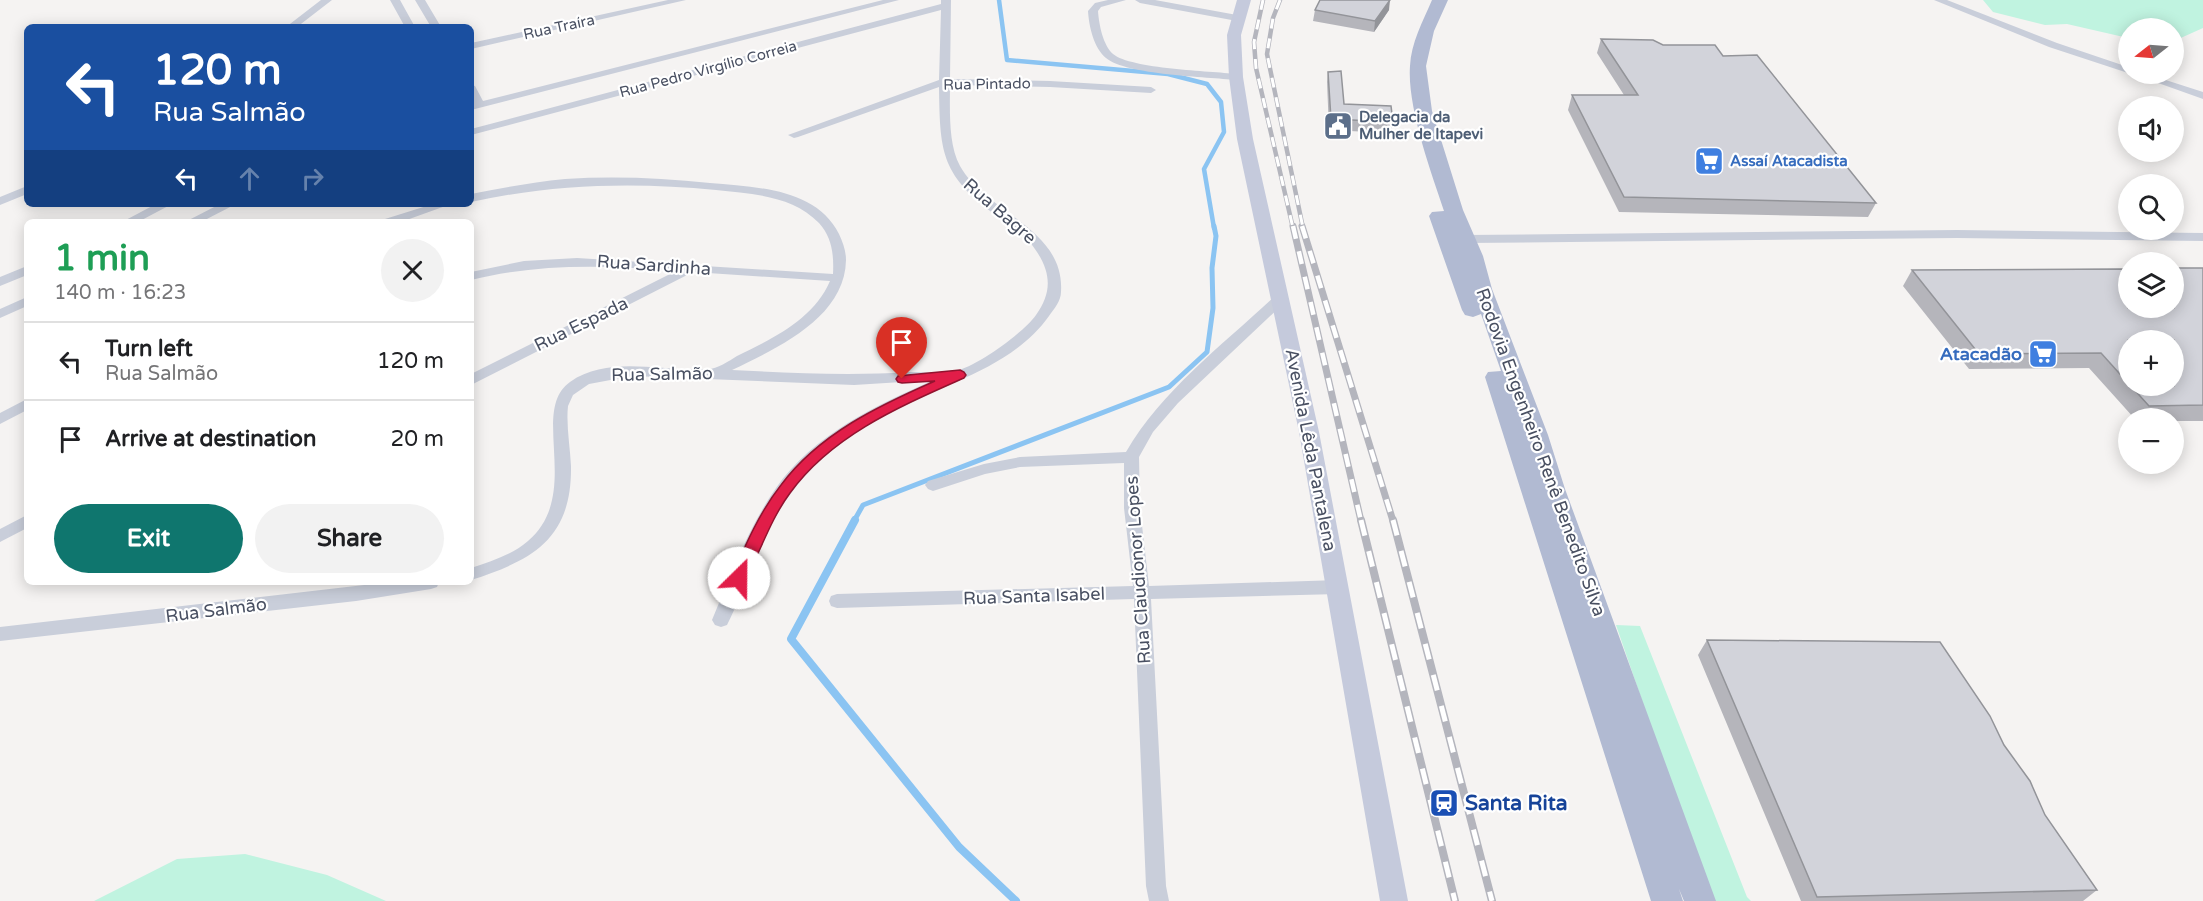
<!DOCTYPE html>
<html lang="en">
<head>
<meta charset="utf-8">
<style>
  :root { --surface:#fff; --page:#f2f2f2; --text:#202124; --muted:#757577; --line:#e0e0e0; --accent:#0f766e }
  body { margin:0; font-family:"Varela Round",sans-serif; background:var(--page); color:var(--text); height:100vh; display:flex; flex-direction:column; font-size:22px; white-space:nowrap }
  * { box-sizing:border-box; margin:0 }
  p { font-size:20px; color:var(--muted) }
  .icon { flex:none; width:33px; height:33px; fill:none; stroke:currentColor; stroke-width:2; stroke-linecap:round; stroke-linejoin:round }
  .map { position:relative; flex:1; overflow:hidden }
  .sheet { position:absolute; left:24px; top:219px; width:450px; height:366px; display:flex; flex-direction:column; background:var(--surface); border-radius:9px; box-shadow:0 3px 15px #0003 }
  .sheet>* { flex:none }
  .hud { position:absolute; left:24px; top:24px; width:450px; height:183px; border-radius:9px; box-shadow:0 3px 15px #0003; background:#1a4fa0; color:#fff; overflow:hidden }
  .needle { width:39px; rotate:253deg }
  .buttons { position:absolute; left:2118px; top:18px; display:grid; gap:12px }
  .buttons a { display:grid; place-items:center; width:66px; height:66px; border-radius:50%; background:var(--surface); box-shadow:0 3px 15px #0003; font-size:30px }
  .pin { position:absolute; display:grid; place-items:center; width:51px; height:51px; color:#fff; margin:-62px -26px; border-radius:50% 50% 50% 0; rotate:-45deg; box-shadow:0 0 6px #0007 }
  .pin .icon { rotate:45deg }
  .me { position:absolute; width:66px; margin:-33px; rotate:23deg; stroke-linejoin:round; filter:drop-shadow(0 0 4px #0008) }
  .turn { display:flex; align-items:center; gap:21px; height:126px; padding:0 30px; font-size:27px }
  .turn .icon { width:78px; height:78px; stroke-width:2.5 }
  .turn b { display:block; font-size:42px; line-height:51px }
  .lanes { display:flex; align-items:center; height:57px; padding:0 30px; background:#0003; justify-content:center; gap:30px; direction:ltr }
  .lanes .off { opacity:.35 }
  .round { display:grid; place-items:center; flex:none; width:63px; height:63px; border-radius:32px; background:var(--page) }
  .head { display:flex; align-items:center; justify-content:space-between; height:102px; padding:0 30px }
  h1 { font-size:36px; font-weight:700; line-height:45px; color:#1e9e55 }
  .action { display:flex; gap:12px; margin-top:auto; padding:12px 30px }
  .action a { flex:1; height:69px; border-radius:36px; background:var(--accent); color:#fff; font-size:24px; font-weight:700; line-height:69px; text-align:center }
  .action a+a { background:var(--page); color:var(--text) }
  ul { padding:0; list-style:none }
  li { display:flex; align-items:center; gap:18px; height:78px; padding:0 30px; border-top:2px solid var(--line) }
  li div { flex:1 }
  li b { display:block; font-size:22px }
  li em { font-style:normal }
  .map>svg:first-child { display:block }
  .green { fill:#c0f3e0 }
  .lines { fill:none; stroke-linecap:round; stroke-linejoin:round }
  .stream-far2 { stroke:#8bc4f2; stroke-width:4.5 }
  .stream-far1 { stroke:#8bc4f2; stroke-width:5 }
  .stream { stroke:#8bc4f2; stroke-width:8 }
  .street { fill:#c9ceda; fill-rule:evenodd }
  .secondary { fill:#c5cadc; fill-rule:evenodd }
  .primary { fill:#b1bad2; fill-rule:evenodd }
  .rail-far2-casing { stroke:#b4b5bd; stroke-width:4.5 }
  .rail-far1-casing { stroke:#b4b5bd; stroke-width:7 }
  .rail-casing { stroke:#b4b5bd; stroke-width:8 }
  .rail-far2 { stroke:#fff; stroke-width:3; stroke-dasharray:10; stroke-linecap:butt }
  .rail-far1 { stroke:#fff; stroke-width:4.5; stroke-dasharray:13; stroke-linecap:butt }
  .rail { stroke:#fff; stroke-width:5; stroke-dasharray:16; stroke-linecap:butt }
  .wall { fill:#b5b5bb; fill-rule:evenodd }
  .shaded-wall { fill:#939499 }
  .building { fill:#d2d3da; stroke:#939499; stroke-width:1.5 }
  .route { fill:#e11d48; stroke:#92132f; stroke-width:1.5 }
  .labels { text-anchor:middle; dominant-baseline:central; stroke-width:4.5; stroke-linejoin:round; paint-order:stroke }
  .far-street-label { font-size:15px; fill:#495062; stroke:#fff }
  .far-service-label { font-size:15px; font-weight:bold; fill:#4e5e75; stroke:#fff; text-anchor:start }
  .far-shop-label { font-size:15px; font-weight:bold; fill:#366cbe; stroke:#fff; text-anchor:start }
  .street-label { font-size:18px; fill:#495062; stroke:#fff }
  .shop-label { font-size:18px; font-weight:bold; fill:#366cbe; stroke:#fff; text-anchor:end }
  .near-transit-label { font-size:21px; font-weight:bold; fill:#164399; stroke:#fff; text-anchor:start }
</style>
</head>
<body>
<div class="map">
<svg width="2203" height="901" viewBox="0 0 2203 901">
  <rect width="100%" height="100%" fill="#f5f3f2"/>
  <path class="green" d="M 1983,0 L 2203,0 L 2203,28 L 2174,41 L 2174,28 L 2128,28 L 2128,38 L 2067,24 L 2045,25 L 1993,12 Z
    M 1616,625 L 1640,626 L 1747,897 L 1751,901 L 1711,901 Z
    M 245,854 L 327,875 L 386,901 L 94,901 L 177,859 Z"/>
  <g class="lines">
    <path class="stream-far2" d="M 999,0 L 1007,60 L 1168,74 L 1207,84 L 1221,102 L 1224,132 L 1204,169 L 1214,228"/>
    <path class="stream-far1" d="M 854,521 L 863,505 L 1169,387 L 1207,352 L 1213,308 L 1212,268 L 1216,236 L 1214,226"/>
    <path class="stream" d="M 855,520 L 791,639 L 959,847 L 1016,901"/>
    <path class="street" d="M 321,0 L 332,0 L 297,27 L 286,27 Z
      M 390,0 L 400,0 L 415,27 L 405,27 Z
      M 415,0 L 425,0 L 441,27 L 431,27 Z
      M 668,0 L 686,0 L 471,49 L 471,43 Z
      M 883,0 L 899,0 L 471,110 L 471,104 L 474,103 L 471,98 L 471,85 L 475,86 L 483,101 Z
      M 941,0 L 951,0 L 950,79 L 1050,81 L 1151,87 L 1156,90 L 1151,93 L 1050,87 L 950,85 C 950,110 948,144 960,166 C 986,213 1065,228 1061,292 C 1061,301 1054,309 1049,316 C 1012,368 945,383 891,412 C 824,448 788,484 757,553 C 746,577 739,602 727,625 L 721,627 L 715,625 L 712,620 C 731,575 748,528 776,488 C 813,435 876,405 934,380 L 854,385 L 632,376 L 589,384 L 573,395 L 568,406 C 566,425 570,446 571,466 C 572,539 533,560 471,580 L 471,568 C 491,561 512,555 528,541 C 583,494 529,411 570,382 C 610,354 664,373 708,369 C 717,369 729,361 737,356 C 772,339 814,319 830,281 L 693,272 L 471,385 L 471,374 L 676,271 C 606,265 539,263 471,280 L 471,272 L 524,261 L 577,258 L 833,274 C 834,255 832,237 819,223 C 792,195 752,194 716,190 C 633,182 553,184 471,202 L 471,194 C 502,188 533,182 565,179 C 614,176 662,178 710,183 C 755,187 816,188 839,234 C 843,243 846,251 846,260 C 845,318 777,348 732,370 C 791,373 850,376 909,372 C 922,372 944,373 955,371 C 977,367 1023,333 1036,315 C 1051,294 1052,275 1037,252 C 1027,236 1009,224 993,213 C 940,174 940,149 939,87 L 798,137 L 794,138 L 788,135 L 939,80 L 941,10 L 471,135 L 471,129 L 941,4 Z
      M 1108,0 L 1126,0 L 1101,7 L 1098,11 C 1099,25 1103,45 1113,54 C 1131,69 1211,71 1236,74 L 1241,77 L 1236,80 C 1208,77 1126,75 1106,58 C 1094,48 1089,27 1088,11 L 1095,3 Z
      M 1135,0 L 1155,0 L 1237,15 L 1242,18 L 1237,21 L 1140,3 Z
      M 1934,0 L 1947,0 L 2057,43 L 2128,67 L 2128,73 L 2049,47 Z
      M 2133,74 L 2147,74 L 2203,92 L 2203,99 Z
      M 27,186 L 27,194 L 0,205 L 0,197 Z
      M 156,204 L 172,204 L 138,222 L 122,222 Z
      M 220,204 L 236,204 L 201,222 L 185,222 Z
      M 433,204 L 451,204 L 401,222 L 383,222 L 385,219 Z
      M 1957,230 L 2203,233 L 2203,241 L 1957,238 L 1465,243 L 1459,239 L 1465,235 Z
      M 27,266 L 27,275 L 0,286 L 0,277 Z
      M 1280,295 L 1285,296 L 1287,299 L 1285,302 L 1178,403 L 1153,432 L 1139,457 L 1140,508 L 1149,586 L 1339,580 L 1345,582 L 1347,587 L 1345,592 L 1339,594 L 1151,599 L 1166,886 L 1169,901 L 1149,901 L 1146,886 L 1134,599 L 837,608 L 831,606 L 829,601 L 831,596 L 837,594 L 1133,586 L 1124,508 L 1124,463 L 1020,467 L 985,474 L 933,491 L 928,489 L 925,485 L 928,481 L 984,464 L 1020,457 L 1126,452 C 1162,390 1224,344 1275,296 Z
      M 27,297 L 27,306 L 0,318 L 0,309 Z
      M 27,399 L 27,410 L 0,424 L 0,413 Z
      M 27,515 L 27,528 L 0,542 L 0,529 Z
      M 390,582 L 439,582 L 437,587 L 431,589 L 356,601 L 0,641 L 0,627 Z"/>
    <path class="secondary" d="M 1237,0 L 1251,0 L 1241,35 L 1243,77 L 1253,139 L 1319,432 L 1408,901 L 1380,901 L 1299,432 L 1237,139 L 1229,77 L 1227,35 Z"/>
    <path class="primary" d="M 1432,0 L 1448,0 L 1434,31 L 1426,66 L 1432,111 L 1463,210 L 1483,256 L 1492,289 L 1548,435 L 1565,489 L 1716,901 L 1684,901 L 1679,889 L 1683,901 L 1651,901 L 1485,377 L 1488,372 L 1501,371 L 1481,314 L 1473,317 L 1465,315 L 1462,310 L 1429,216 L 1432,212 L 1444,211 C 1431,172 1407,107 1410,66 C 1411,43 1423,21 1432,0 Z"/>
    <g class="rail-far2-casing">
      <path id="rail-far2" d="M 1263,0 L 1254,42 L 1256,68 L 1293,228
        M 1280,0 L 1273,18 L 1267,54 L 1303,228"/>
    </g>
    <g class="rail-far1-casing">
      <path id="rail-far1" d="M 1293,226 L 1361,521
        M 1302,226 L 1393,521"/>
    </g>
    <g class="rail-casing">
      <path id="rail" d="M 1361,520 L 1455,901
        M 1393,520 L 1492,901"/>
    </g>
    <use href="#rail-far2" class="rail-far2"/>
    <use href="#rail-far1" class="rail-far1"/>
    <use href="#rail" class="rail"/>
  </g>
  <path class="wall" d="M 1315,10 L 1389,10 L 1374,32 L 1313,21 Z
    M 1601,39 L 1663,45 L 1723,56 L 1876,203 L 1868,217 L 1619,212 L 1568,110 L 1572,95 L 1624,95 L 1597,53 Z
    M 1328,72 L 1344,104 L 1393,122 L 1390,133 L 1329,130 L 1327,82 Z
    M 2203,268 L 2203,421 L 2174,421 L 2174,418 L 2134,418 L 2089,368 L 1969,369 L 1903,286 L 1912,270 ZM 2128,340 L 2174,386 L 2128,386 Z
    M 1707,640 L 2004,745 L 2045,815 L 2097,890 L 2083,901 L 1801,901 L 1698,655 Z"/>
  <path class="shaded-wall" d="M 1390,0 L 1389,10 L 1374,32 L 1375,21 Z"/>
  <path class="building" d="M 1320,0 L 1390,0 L 1375,21 L 1315,10 Z
    M 1601,39 L 1653,40 L 1663,45 L 1715,45 L 1723,56 L 1757,55 L 1876,203 L 1624,197 L 1572,95 L 1638,95 Z
    M 1341,71 L 1344,104 L 1391,106 L 1393,122 L 1331,119 L 1328,72 Z
    M 2174,268 L 2203,268 L 2203,405 L 2149,406 L 2131,386 L 2174,386 L 2174,340 L 2128,340 L 2128,383 L 2101,353 L 1979,354 L 1912,270 L 2128,269 L 2128,308 L 2174,308 Z
    M 1707,640 L 1940,642 L 1990,716 L 2004,745 L 2030,781 L 2045,815 L 2097,890 L 1817,897 Z"/>
  <path class="route" d="M 960,370 L 964,372 L 966,375 L 964,378 C 901,406 832,435 790,493 C 770,520 760,553 744,582 L 733,582 L 731,578 C 745,546 759,513 781,485 C 819,434 878,406 935,381 L 902,383 L 898,382 L 896,379 L 898,376 Z"/>
  <defs>
    <g id="civic-square" transform="scale(1.5)"><rect x="-9" y="-9" width="18" height="18" rx="4" fill="#5c6f8a" stroke="#fff"/><path d="M-.6-6.5H3V-4.5H.6V-3L4-1V1h2V6H-6V1h2V-1L-.6-3ZM-1.2 2.5V6h2.4V2.5Z" fill="#fff"/></g>
    <g id="supermarket-square" transform="scale(1.5)"><rect x="-9" y="-9" width="18" height="18" rx="4" fill="#3f7fe0" stroke="#fff"/><path d="M-6-5.5h2.5l.6 2H6L4.5 2H-2.5L-4.4-4H-6ZM-1.5 3.2a1.3 1.3 0 1 0 .1 0ZM3 3.2a1.3 1.3 0 1 0 .1 0Z" fill="#fff"/></g>
    <g id="station-square" transform="scale(1.5)"><rect x="-9" y="-9" width="18" height="18" rx="4" fill="#1a4fb4" stroke="#fff"/><path d="M-3-6H3Q5-6 5-4V2Q5 4 3 4L4.5 6H3L1.5 4h-3L-3 6H-4.5L-3 4Q-5 4-5 2V-4Q-5-6-3-6ZM-3.5-4v3h7v-3ZM-3.5 1v1.5H-2V1ZM2 1v1.5H3.5V1Z" fill="#fff"/></g>
  </defs>
  <g fill-rule="evenodd">
    <use href="#civic-square" x="1338" y="126"/>
    <use href="#supermarket-square" x="1709" y="161"/>
    <use href="#supermarket-square" x="2043" y="354"/>
    <use href="#station-square" x="1444" y="803"/>
  </g>
  <g class="labels">
    <g class="far-street-label">
      <text transform="translate(559 27) rotate(-12)">Rua Traíra</text>
      <text transform="translate(708 69) rotate(-15)">Rua Pedro Virgílio Correia</text>
      <text transform="translate(987 84) rotate(-1)">Rua Pintado</text>
    </g>
    <g class="far-service-label">
      <text x="1359" y="117">Delegacia da<tspan x="1359" dy="17">Mulher de Itapevi</tspan></text>
    </g>
    <g class="far-shop-label">
      <text x="1730" y="161">Assaí Atacadista</text>
    </g>
    <g class="street-label">
      <text transform="translate(1000 211) rotate(41)">Rua Bagre</text>
      <text transform="translate(654 265) rotate(4)">Rua Sardinha</text>
      <text transform="translate(581 324) rotate(-26)">Rua Espada</text>
      <text transform="translate(662 374) rotate(-1)">Rua Salmão</text>
      <text transform="translate(1311 450) rotate(79)">Avenida Lêda Pantalena</text>
      <text transform="translate(1541 452) rotate(70)">Rodovia Engenheiro Renê Benedito Silva</text>
      <text transform="translate(1138 570) rotate(-94)">Rua Claudionor Lopes</text>
      <text transform="translate(1034 596) rotate(-2)">Rua Santa Isabel</text>
      <text transform="translate(216 610) rotate(-7)">Rua Salmão</text>
    </g>
    <g class="shop-label">
      <text x="2022" y="354">Atacadão</text>
    </g>
    <g class="near-transit-label">
      <text x="1465" y="803">Santa Rita</text>
    </g>
  </g>
</svg>
<div class="buttons">
<a><svg class="needle" viewBox="-14 -14 28 28"><path d="M0-13l5 13h-10z" fill="#e53935"/><path d="M0 13l5-13h-10z" fill="#757577"/></svg></a>
<a><svg class="icon" aria-label="sound" viewBox="0 0 24 24"><path d="M4 9h4l5-4v14l-5-4H4zM17 9q2 3 0 6"/></svg></a>
<a><svg class="icon" aria-label="search" viewBox="0 0 24 24"><circle cx="10" cy="10" r="6"/><path d="M15 15l6 6"/></svg></a>
<a><svg class="icon" aria-label="layers" viewBox="0 0 24 24"><path d="M12 4l9 5-9 5-9-5zM3 14l9 5 9-5"/></svg></a>
<a>+</a>
<a>−</a>
</div>
<div class="pin" style="left:902px;top:379px;background:#d93025"><svg class="icon" aria-label="arrive" viewBox="0 0 24 24"><path d="M6 21V4h12l-3 4 3 4H6"/></svg></div>
<svg class="me" style="left:739px;top:578px" viewBox="-20 -20 40 40"><circle r="19" fill="#fff"/><path d="M0-13L10 11 0 6-10 11z" fill="#e11d48"/></svg>
<div class="hud">
<div class="turn"><svg class="icon" aria-label="left" viewBox="0 0 24 24"><path d="M17 20v-9H6M10 6l-5 5 5 5"/></svg><div><b>120 m</b>Rua Salmão</div></div>
<div class="lanes"><svg class="icon" aria-label="left" viewBox="0 0 24 24"><path d="M17 20v-9H6M10 6l-5 5 5 5"/></svg><svg class="icon off" aria-label="ahead" viewBox="0 0 24 24"><path d="M12 20V5M6 11l6-6 6 6"/></svg><svg class="icon off" aria-label="right" viewBox="0 0 24 24"><path d="M7 20v-9h11M14 6l5 5-5 5"/></svg></div>
</div>
<section class="sheet">
<div class="head"><div><h1>1 min</h1><p>140 m · 16:23</p></div><a class="round"><svg class="icon" aria-label="close" viewBox="0 0 24 24"><path d="M6 6l12 12M18 6L6 18"/></svg></a></div>
<ul>
<li><svg class="icon" aria-label="left" viewBox="0 0 24 24"><path d="M17 20v-9H6M10 6l-5 5 5 5"/></svg><div><b>Turn left</b><p>Rua Salmão</p></div><em>120 m</em></li>
<li><svg class="icon" aria-label="arrive" viewBox="0 0 24 24"><path d="M6 21V4h12l-3 4 3 4H6"/></svg><div><b>Arrive at destination</b></div><em>20 m</em></li>
</ul>
<div class="action"><a>Exit</a><a>Share</a></div>
</section>
</div>
</body>
</html>
